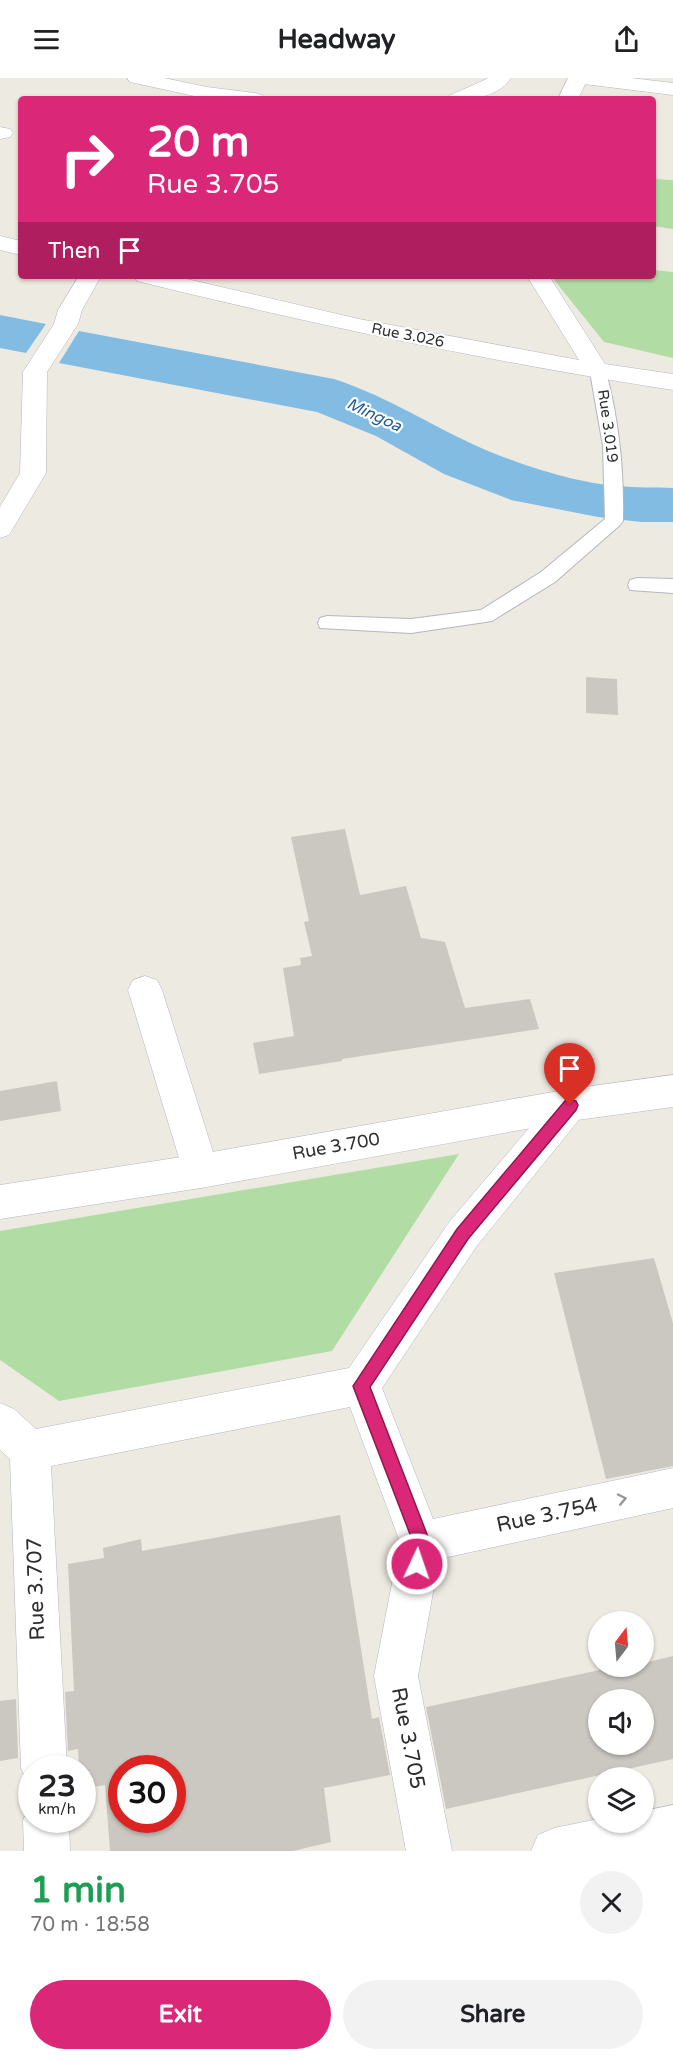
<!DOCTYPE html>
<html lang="en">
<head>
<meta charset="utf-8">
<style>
  :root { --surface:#fff; --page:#f2f2f2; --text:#202124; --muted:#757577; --accent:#db2777 }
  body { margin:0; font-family:"Varela Round",sans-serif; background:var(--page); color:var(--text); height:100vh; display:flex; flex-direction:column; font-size:22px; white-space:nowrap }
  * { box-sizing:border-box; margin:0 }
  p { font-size:20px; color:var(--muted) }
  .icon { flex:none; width:33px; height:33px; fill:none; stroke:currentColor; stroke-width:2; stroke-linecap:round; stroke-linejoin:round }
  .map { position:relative; height:1773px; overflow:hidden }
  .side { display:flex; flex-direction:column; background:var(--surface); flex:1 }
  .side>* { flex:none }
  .guide { position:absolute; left:18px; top:18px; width:638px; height:183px; border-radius:6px; box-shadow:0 2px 4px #0004; background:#db2777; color:#fff; overflow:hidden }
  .needle { width:39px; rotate:16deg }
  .tools { position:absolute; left:588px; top:1533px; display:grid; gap:12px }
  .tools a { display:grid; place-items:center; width:66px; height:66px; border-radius:50%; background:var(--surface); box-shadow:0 2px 4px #0004; font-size:30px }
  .speed { position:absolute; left:18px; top:1677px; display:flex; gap:12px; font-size:30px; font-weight:700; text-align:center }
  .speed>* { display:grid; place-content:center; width:78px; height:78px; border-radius:50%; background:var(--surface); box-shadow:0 2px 4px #0004; line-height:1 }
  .speed small { font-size:15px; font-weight:400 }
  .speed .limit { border:9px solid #d22; background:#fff; color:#111 }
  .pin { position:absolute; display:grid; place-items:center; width:51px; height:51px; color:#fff; margin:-62px -26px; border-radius:50% 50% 50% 0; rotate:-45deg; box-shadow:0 0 6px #0007 }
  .pin .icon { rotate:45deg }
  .me { position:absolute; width:66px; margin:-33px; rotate:3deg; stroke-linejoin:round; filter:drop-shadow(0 0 4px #0008) }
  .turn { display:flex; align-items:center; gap:21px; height:126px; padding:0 30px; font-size:27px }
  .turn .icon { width:78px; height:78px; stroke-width:2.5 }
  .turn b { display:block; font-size:42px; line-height:51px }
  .then { display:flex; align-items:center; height:57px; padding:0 30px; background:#0003; gap:12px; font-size:22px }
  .round { display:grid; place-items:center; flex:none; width:63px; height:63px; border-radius:32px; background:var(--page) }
  .summary { display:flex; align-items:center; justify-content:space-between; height:102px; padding:0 30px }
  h1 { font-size:36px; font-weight:700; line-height:45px; color:#1e9e55 }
  .primary-button { display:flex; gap:12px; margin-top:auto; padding:12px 30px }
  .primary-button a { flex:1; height:69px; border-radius:36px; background:var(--accent); color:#fff; font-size:24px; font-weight:700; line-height:69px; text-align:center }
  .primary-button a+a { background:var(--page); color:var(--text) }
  header { display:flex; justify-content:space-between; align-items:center; height:78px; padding:0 30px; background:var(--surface); font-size:27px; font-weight:700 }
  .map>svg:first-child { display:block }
  .green { fill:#b1dda5 }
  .water { fill:#82bce2 }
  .building { fill:#cac8c0; fill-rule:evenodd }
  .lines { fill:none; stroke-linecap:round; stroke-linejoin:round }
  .service-casing { stroke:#b5b6c0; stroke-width:2 }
  .minor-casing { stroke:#b5b6c0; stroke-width:1 }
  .tertiary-casing { stroke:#b5b6c0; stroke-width:1 }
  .secondary-casing { stroke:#b5b6c0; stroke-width:1 }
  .service { fill:#fff; fill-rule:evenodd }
  .minor { fill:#fff; fill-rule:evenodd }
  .tertiary { fill:#fff; fill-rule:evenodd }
  .secondary { fill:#fff; fill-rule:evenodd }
  .oneway { stroke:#969696 }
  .route { fill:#db2777; stroke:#8e194d; stroke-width:1.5 }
  .labels { text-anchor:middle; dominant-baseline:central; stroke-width:4.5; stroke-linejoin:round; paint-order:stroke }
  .far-street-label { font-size:15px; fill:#2e2e2e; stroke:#fff }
  .far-water-label { font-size:16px; font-style:italic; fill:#1d5b92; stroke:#fff }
  .street-label { font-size:18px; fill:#2e2e2e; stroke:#fff }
  .near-street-label { font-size:21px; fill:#2e2e2e; stroke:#fff }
</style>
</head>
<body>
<header><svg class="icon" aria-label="menu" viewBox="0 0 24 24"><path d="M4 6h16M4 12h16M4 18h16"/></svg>Headway<svg class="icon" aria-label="share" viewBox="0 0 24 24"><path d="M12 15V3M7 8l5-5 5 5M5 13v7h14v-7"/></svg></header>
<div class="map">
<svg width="673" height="1773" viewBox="0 0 673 1773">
  <rect width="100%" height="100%" fill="#edeae2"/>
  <path class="green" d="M 653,101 L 673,102 L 673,151 L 653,148 Z
    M 653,192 L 673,194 L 673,280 L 604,264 L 551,198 L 652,198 Z
    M 459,1076 L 332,1273 L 59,1323 L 0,1282 L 0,1153 Z"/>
  <path class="water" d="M 0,237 L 46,246 L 26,275 L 0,270 Z
    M 79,253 L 334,301 C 390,319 439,353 493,375 C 527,389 581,406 618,408 C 636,410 655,409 673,410 L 673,444 L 641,444 L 598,439 L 511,422 L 444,396 L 376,358 L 317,334 L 59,285 Z"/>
  <path class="building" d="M 586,599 L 617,601 L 618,637 L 586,635 Z
    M 345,751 L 360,817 L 406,808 L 421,860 L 445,864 L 465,930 L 530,921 L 539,951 L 342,981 L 342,983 L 259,996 L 253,965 L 294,958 L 283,890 L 301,887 L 300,880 L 312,878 L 304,844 L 309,843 L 291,759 Z
    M 57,1003 L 61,1033 L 0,1043 L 0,1013 Z
    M 654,1180 L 673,1245 L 673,1388 L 606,1401 L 554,1195 Z
    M 340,1437 L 372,1641 L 379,1639 L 390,1697 L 324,1710 L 331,1764 L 293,1773 L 110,1773 L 105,1707 L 82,1711 L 82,1690 L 79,1690 L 78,1671 L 68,1673 L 65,1614 L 74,1613 L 68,1486 L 104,1480 L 103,1470 L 141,1461 L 142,1473 ZM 122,1690 L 172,1690 L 172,1742 L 122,1742 Z
    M 673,1578 L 673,1681 L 446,1731 L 426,1629 L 614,1589 L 615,1591 L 644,1588 L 644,1585 ZM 598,1622 L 644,1622 L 644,1666 L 598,1666 Z
    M 16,1621 L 18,1680 L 0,1683 L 0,1623 Z"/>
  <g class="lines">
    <g class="service-casing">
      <path id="service" d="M 598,289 L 606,294 C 619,343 624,392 623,443 L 620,447 L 555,504 L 492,543 L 411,555 L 320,550 L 318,545 L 320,540 L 327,538 L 411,541 L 481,532 L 541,494 L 605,441 L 603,368 L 590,294 Z
        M 637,500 L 673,501 L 673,515 L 630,512 L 628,507 L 630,502 Z"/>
    </g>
    <g class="minor-casing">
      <path id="minor" d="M 127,0 L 164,0 L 207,9 L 255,15 L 262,17 L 265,21 L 208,21 L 130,4 Z
        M 488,0 L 511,0 C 496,22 468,21 445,21 C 449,16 478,6 488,0 Z
        M 568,0 L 588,0 L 578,21 L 558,21 Z
        M 0,49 L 10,51 L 13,55 L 10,59 L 0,61 Z
        M 0,158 L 21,163 L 21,177 L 0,172 Z
        M 79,198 L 101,198 L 82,232 L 78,246 L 47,294 L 46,395 L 9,457 L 0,460 L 0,429 L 20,395 L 23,294 L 54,246 L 58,232 Z
        M 134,198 L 174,198 L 359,241 L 579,282 L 527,198 L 549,198 L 605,286 L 673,296 L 673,312 C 493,284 315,247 137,203 Z
        M 145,898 L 157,902 L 162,912 L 219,1093 L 214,1105 L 201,1110 L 188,1105 L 183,1093 L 128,912 L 133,902 Z
        M 570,1011 L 582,1016 L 588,1027 L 582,1038 L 476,1169 L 382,1310 L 433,1441 L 673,1390 L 673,1430 L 439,1481 L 418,1598 L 452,1773 L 406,1773 L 374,1598 L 400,1464 L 350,1329 L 51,1388 L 67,1690 L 32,1690 L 32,1707 L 28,1706 L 21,1690 L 10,1381 L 0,1372 L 0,1325 L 14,1331 L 36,1351 L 349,1290 L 450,1143 L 558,1016 Z
        M 32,1725 L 32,1742 L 69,1742 L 70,1773 L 24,1773 L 23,1742 Z
        M 673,1727 L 673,1773 L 531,1773 L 538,1757 L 554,1750 L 598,1741 L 598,1744 L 644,1744 L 644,1733 Z"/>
    </g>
    <g class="tertiary-casing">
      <path id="tertiary" d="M 574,0 L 631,0 L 673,5 L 673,17 L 584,6 L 577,4 Z"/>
    </g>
    <g class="secondary-casing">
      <path id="secondary" d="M 673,997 L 673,1029 L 570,1043 L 201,1110 L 0,1141 L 0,1107 L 201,1076 L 570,1011 Z"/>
    </g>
    <use href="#service" class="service"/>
    <use href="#minor" class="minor"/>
    <use href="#tertiary" class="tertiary"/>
    <use href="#secondary" class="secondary"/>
  </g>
  <defs><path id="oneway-chevron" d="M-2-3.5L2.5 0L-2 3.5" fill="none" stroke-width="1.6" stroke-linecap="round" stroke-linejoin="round" transform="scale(1.5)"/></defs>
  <use class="oneway" href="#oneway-chevron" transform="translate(622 1421) rotate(-12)"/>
  <path class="route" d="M 570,1021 L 576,1023 L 578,1027 L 576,1032 L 468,1161 L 370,1309 L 430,1464 L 423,1493 L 417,1495 L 411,1493 L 408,1486 L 413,1464 L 353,1308 L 457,1151 L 565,1023 Z"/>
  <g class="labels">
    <g class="far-street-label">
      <text transform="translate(408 257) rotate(11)">Rue 3.026</text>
      <text transform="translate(608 348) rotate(82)">Rue 3.019</text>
    </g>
    <g class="far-water-label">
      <text transform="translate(374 337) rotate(25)">Mingoa</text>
    </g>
    <g class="street-label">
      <text transform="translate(336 1068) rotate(-10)">Rue 3.700</text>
    </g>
    <g class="near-street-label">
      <text transform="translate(547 1437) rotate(-12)">Rue 3.754</text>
      <text transform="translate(36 1511) rotate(-92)">Rue 3.707</text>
      <text transform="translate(408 1660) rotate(79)">Rue 3.705</text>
    </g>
  </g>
</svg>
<div class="tools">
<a><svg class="needle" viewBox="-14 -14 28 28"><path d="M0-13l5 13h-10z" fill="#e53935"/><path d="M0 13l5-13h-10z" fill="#757577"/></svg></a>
<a><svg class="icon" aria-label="sound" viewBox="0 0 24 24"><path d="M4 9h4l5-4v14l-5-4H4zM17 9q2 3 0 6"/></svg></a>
<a><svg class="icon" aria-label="layers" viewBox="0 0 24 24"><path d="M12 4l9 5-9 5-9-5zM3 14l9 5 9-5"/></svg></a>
</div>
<div class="speed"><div>23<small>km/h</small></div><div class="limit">30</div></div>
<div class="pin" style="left:570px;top:1027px;background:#d93025"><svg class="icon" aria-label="arrive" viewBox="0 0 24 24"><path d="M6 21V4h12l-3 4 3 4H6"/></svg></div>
<svg class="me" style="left:417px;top:1486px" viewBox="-20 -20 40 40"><circle r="17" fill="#db2777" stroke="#fff" stroke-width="3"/><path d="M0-11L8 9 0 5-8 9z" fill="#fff"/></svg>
<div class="guide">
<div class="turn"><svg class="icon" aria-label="right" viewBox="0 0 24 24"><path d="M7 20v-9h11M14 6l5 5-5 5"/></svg><div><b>20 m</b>Rue 3.705</div></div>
<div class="then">Then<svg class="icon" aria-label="arrive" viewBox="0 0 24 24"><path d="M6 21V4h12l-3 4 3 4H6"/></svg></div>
</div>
</div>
<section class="side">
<div class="summary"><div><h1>1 min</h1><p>70 m · 18:58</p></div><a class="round"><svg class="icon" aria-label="close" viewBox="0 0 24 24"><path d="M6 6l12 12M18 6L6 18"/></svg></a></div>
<div class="primary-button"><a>Exit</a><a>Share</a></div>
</section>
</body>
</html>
